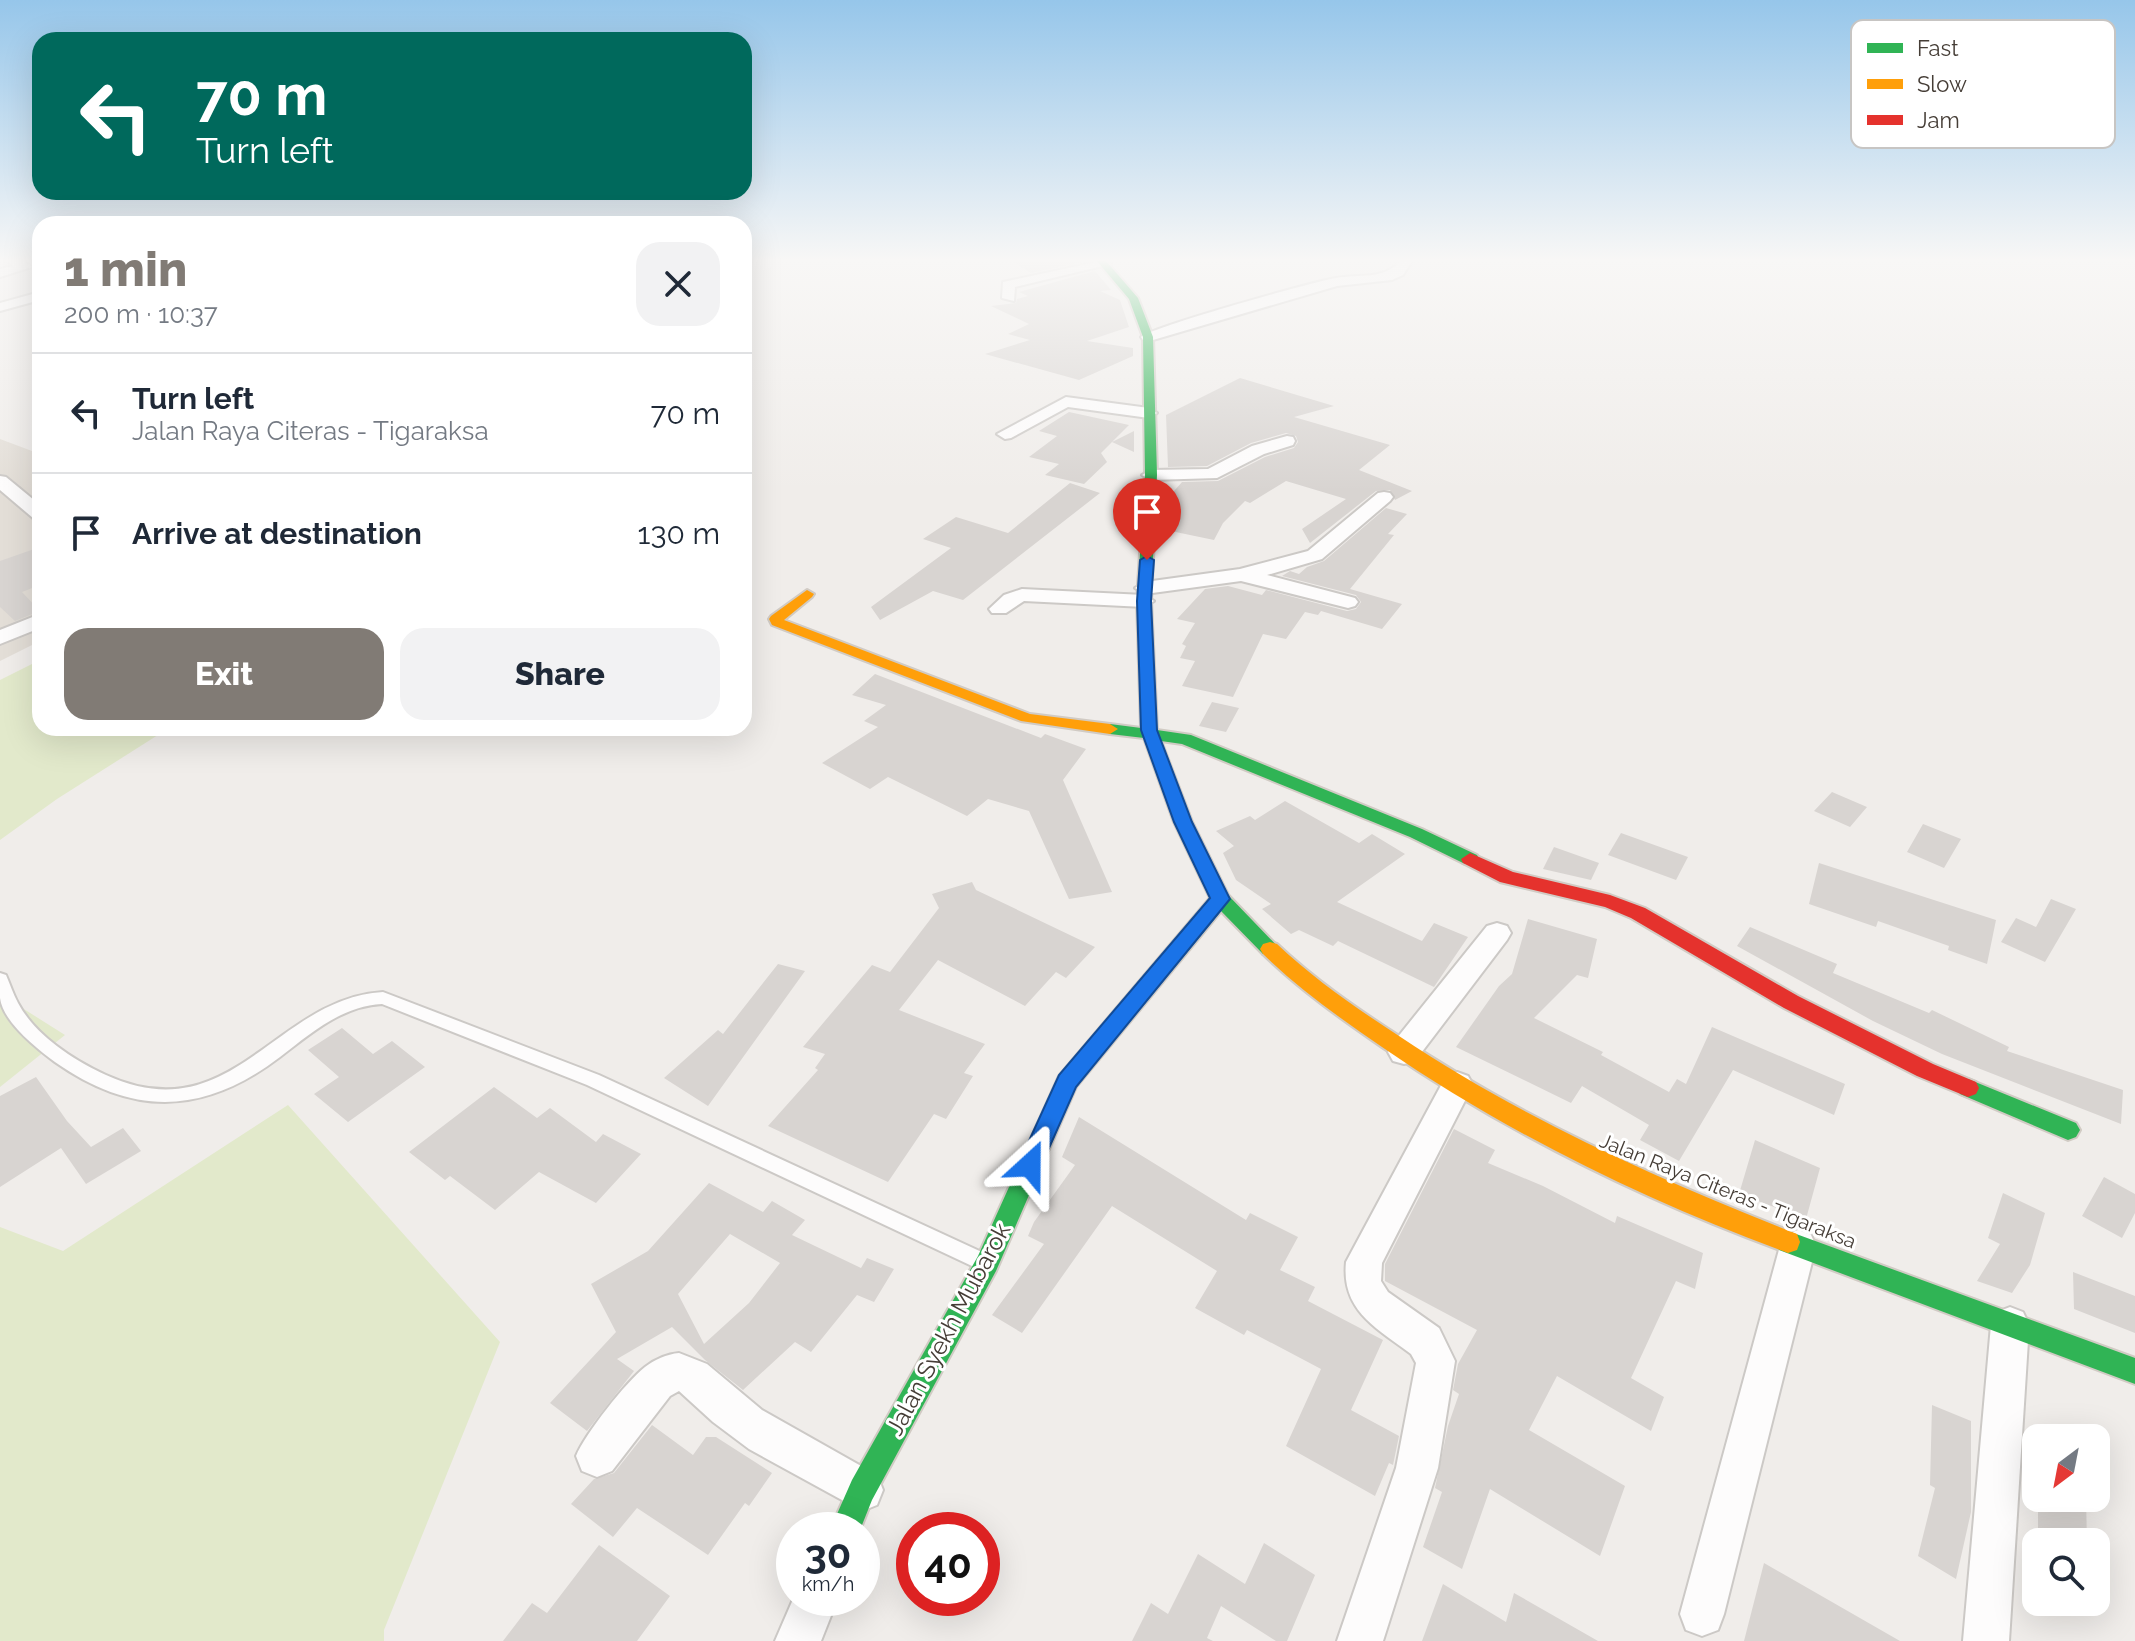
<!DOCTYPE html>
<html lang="en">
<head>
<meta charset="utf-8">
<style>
  :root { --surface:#fff; --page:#f2f2f3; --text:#1f2937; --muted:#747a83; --line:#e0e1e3; --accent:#817b75 }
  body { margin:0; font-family:Raleway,sans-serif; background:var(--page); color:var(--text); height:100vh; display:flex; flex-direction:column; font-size:30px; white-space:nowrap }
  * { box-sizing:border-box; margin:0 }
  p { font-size:26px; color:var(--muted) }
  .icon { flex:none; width:44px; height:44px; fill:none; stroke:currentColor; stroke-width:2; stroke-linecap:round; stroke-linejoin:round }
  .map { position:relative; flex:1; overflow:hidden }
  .details { position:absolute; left:32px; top:216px; width:720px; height:520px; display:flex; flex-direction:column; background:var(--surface); border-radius:24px; box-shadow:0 8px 32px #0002 }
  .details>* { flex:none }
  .top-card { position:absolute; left:32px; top:32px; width:720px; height:168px; border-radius:24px; box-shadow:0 8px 32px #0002; background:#00695c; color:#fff; overflow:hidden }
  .needle { width:52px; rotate:212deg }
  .fabs { position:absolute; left:2022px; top:1424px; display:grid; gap:16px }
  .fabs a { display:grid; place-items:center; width:88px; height:88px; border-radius:16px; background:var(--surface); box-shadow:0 8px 32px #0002; font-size:40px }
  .speed { position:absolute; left:776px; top:1512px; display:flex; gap:16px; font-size:40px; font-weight:700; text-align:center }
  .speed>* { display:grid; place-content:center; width:104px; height:104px; border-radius:50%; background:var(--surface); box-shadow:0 8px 32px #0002; line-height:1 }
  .speed small { font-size:20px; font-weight:400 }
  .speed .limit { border:12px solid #d22; background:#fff; color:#111 }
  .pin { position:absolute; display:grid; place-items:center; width:68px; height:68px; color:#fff; margin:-82px -34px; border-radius:50% 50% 50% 0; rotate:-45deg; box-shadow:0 0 8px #0007 }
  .pin .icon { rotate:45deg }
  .me { position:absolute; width:88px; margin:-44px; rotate:24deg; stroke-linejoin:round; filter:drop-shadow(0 0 6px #0008) }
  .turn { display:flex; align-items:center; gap:28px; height:168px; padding:0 32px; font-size:36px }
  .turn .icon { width:104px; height:104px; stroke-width:2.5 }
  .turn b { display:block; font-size:56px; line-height:68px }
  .round { display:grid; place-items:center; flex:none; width:84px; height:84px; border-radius:24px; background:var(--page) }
  .headline { display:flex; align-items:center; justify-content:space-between; height:136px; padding:0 32px }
  h1 { font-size:48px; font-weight:800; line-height:60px; color:var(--accent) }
  .button { display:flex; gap:16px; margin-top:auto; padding:16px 32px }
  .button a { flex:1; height:92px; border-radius:24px; background:var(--accent); color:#fff; font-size:32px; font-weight:800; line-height:92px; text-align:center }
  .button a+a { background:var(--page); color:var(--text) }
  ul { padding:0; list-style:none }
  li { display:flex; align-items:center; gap:24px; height:120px; padding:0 32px; border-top:2px solid var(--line) }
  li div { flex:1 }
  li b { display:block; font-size:30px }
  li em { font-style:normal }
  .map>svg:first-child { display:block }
  .residential { fill:#e3ded7 }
  .green { fill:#e2e9cb }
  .building { fill:#d8d4d1; fill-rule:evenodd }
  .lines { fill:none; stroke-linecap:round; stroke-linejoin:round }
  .lane-casing { stroke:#ccc9c6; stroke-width:4 }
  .street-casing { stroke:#ccc9c6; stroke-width:4 }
  .fast-casing { stroke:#d1cbc4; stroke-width:4 }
  .slow-casing { stroke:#d1cbc4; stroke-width:4 }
  .jam-casing { stroke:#d1cbc4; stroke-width:4 }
  .lane { fill:#fdfcfc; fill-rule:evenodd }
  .street { fill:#fdfcfc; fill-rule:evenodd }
  .fast { fill:#30b455; fill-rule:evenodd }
  .slow { fill:#ff9f0a; fill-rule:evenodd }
  .jam { fill:#e5322d; fill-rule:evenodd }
  .route { fill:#1a73e8; stroke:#114b97; stroke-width:2 }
  .labels { text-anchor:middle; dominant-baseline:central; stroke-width:6; stroke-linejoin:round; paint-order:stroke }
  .street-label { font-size:20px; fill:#453d36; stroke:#fff }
  .near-street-label { font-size:24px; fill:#453d36; stroke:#fff }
  .key { fill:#fff; stroke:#c7c5c3; stroke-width:2 }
  .key-label { font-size:22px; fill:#453d36 }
</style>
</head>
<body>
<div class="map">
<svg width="2135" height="1641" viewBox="0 0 2135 1641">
  <rect width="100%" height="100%" fill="#f0edea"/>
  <path class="residential" d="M 0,439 L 40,454 L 40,641 L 0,661 Z"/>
  <path class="green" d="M 40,660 L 40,728 L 169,728 L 57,799 L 0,840 L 0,680 Z
    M 0,994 L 65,1035 L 0,1087 Z
    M 288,1105 L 500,1342 L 384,1630 L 384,1641 L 0,1641 L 0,1227 L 63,1251 Z"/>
  <path class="building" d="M 1012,261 L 1087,261 L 1031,273 Z
    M 1095,271 L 1111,290 L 1100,291 L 1120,300 L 1129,327 L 1087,341 L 1133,348 L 1133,356 L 1079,380 L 985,354 L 1030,340 L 1008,334 L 1029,324 L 991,306 L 1016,303 L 1017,299 L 1028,296 L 1019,292 Z
    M 1240,378 L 1334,406 L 1294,417 L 1390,445 L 1359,470 L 1412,491 L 1395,500 L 1390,490 L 1376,491 L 1310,543 L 1302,529 L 1346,499 L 1286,481 L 1250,503 L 1245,501 L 1223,523 L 1214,540 L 1166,530 L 1167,499 L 1182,482 L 1218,481 L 1265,457 L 1294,448 L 1298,442 L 1296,436 L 1286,433 L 1251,443 L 1207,466 L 1168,467 L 1166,415 Z
    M 1069,412 L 1129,425 L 1112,442 L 1134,431 L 1134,452 L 1112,442 L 1101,453 L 1107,462 L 1084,484 L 1045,475 L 1059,464 L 1029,457 L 1057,436 L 1039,431 Z
    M 1070,483 L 1100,493 L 963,600 L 933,591 L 880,620 L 871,607 L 951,548 L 923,539 L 956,517 L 1008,533 Z
    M 1386,508 L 1407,514 L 1388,534 L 1394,535 L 1350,589 L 1402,604 L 1382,629 L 1321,611 L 1318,615 L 1305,612 L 1286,639 L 1263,634 L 1233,697 L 1182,686 L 1195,661 L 1180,658 L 1186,646 L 1182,644 L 1195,623 L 1177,619 L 1205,589 L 1228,586 L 1262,595 L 1266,590 L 1347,611 L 1356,609 L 1361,602 L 1356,595 L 1282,576 L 1290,571 L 1299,574 L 1307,567 L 1324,561 Z
    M 40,547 L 40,585 L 22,592 L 40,611 L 15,621 L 0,607 L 0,561 Z
    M 875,674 L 1041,738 L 1045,734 L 1086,749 L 1063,780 L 1112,892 L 1069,899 L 1029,811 L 988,799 L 967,816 L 888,777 L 870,789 L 822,763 L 878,727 L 864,721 L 886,705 L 852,695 Z
    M 1212,702 L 1239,708 L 1226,732 L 1199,726 Z
    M 1832,792 L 1867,807 L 1850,827 L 1814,811 Z
    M 1285,801 L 1359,843 L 1372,834 L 1405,854 L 1337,902 L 1422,941 L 1434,923 L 1468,937 L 1434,987 L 1338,941 L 1333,946 L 1299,930 L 1291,934 L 1262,909 L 1271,904 L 1236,880 L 1223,853 L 1234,846 L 1216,831 L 1250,816 L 1255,820 Z
    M 1923,824 L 1961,839 L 1944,868 L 1907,852 Z
    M 1621,833 L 1688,857 L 1676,880 L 1608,855 Z
    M 1554,847 L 1599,863 L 1591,880 L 1543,869 Z
    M 1819,863 L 1996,920 L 1987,964 L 1948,950 L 1949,946 L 1878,921 L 1876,927 L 1809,904 Z
    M 972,882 L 976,890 L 1095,947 L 1066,978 L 1056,972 L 1025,1006 L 938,960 L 899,1010 L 985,1044 L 964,1073 L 973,1076 L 946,1119 L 934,1114 L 888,1182 L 768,1126 L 818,1070 L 815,1068 L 825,1054 L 803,1047 L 872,965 L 890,972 L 939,908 L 932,894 Z
    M 2051,899 L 2076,909 L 2045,962 L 2001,942 L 2016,918 L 2036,927 Z
    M 1528,919 L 1597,939 L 1588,978 L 1577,975 L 1534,1018 L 1603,1052 L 1601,1055 L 1669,1092 L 1677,1079 L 1686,1084 L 1712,1027 L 1845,1084 L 1834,1115 L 1733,1070 L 1679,1161 L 1640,1140 L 1649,1125 L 1582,1086 L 1571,1103 L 1456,1047 L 1499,986 L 1512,974 Z
    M 1750,927 L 1837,964 L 1833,973 L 1929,1013 L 1932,1010 L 2009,1047 L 2007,1051 L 2123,1090 L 2121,1124 L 1942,1054 L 1873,1021 L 1737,946 Z
    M 778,964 L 805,971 L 708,1106 L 664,1078 L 718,1030 L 723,1034 Z
    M 342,1028 L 373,1054 L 392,1041 L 425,1067 L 348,1122 L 314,1094 L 339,1077 L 308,1050 Z
    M 36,1077 L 67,1121 L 91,1147 L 123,1128 L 141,1151 L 86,1184 L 61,1148 L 0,1187 L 0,1096 Z
    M 494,1087 L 537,1118 L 550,1108 L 596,1142 L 603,1134 L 641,1154 L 596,1203 L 539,1172 L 495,1210 L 450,1176 L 445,1180 L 409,1152 Z
    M 1079,1117 L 1246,1220 L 1250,1213 L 1298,1237 L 1280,1270 L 1315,1287 L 1308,1301 L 1383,1340 L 1351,1410 L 1399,1436 L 1393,1465 L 1389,1463 L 1375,1496 L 1286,1446 L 1321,1369 L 1247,1330 L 1244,1335 L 1195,1308 L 1217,1271 L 1112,1206 L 1022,1333 L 992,1315 L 1044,1244 L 1028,1236 L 1034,1222 L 1075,1165 L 1062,1157 Z
    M 1454,1129 L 1495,1150 L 1488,1163 L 1543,1186 L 1615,1223 L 1617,1216 L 1703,1253 L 1695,1289 L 1676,1281 L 1631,1378 L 1664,1397 L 1651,1431 L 1557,1376 L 1529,1430 L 1625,1486 L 1600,1556 L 1490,1489 L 1462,1569 L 1423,1547 L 1442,1492 L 1435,1488 L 1448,1426 L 1459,1394 L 1453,1390 L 1458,1364 L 1477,1330 L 1385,1281 L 1385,1264 Z
    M 1755,1140 L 1820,1168 L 1806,1219 L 1739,1194 Z
    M 2104,1177 L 2135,1194 L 2135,1213 L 2122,1238 L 2082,1216 Z
    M 709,1183 L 763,1212 L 772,1201 L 805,1220 L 792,1235 L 861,1268 L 867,1258 L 894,1269 L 874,1302 L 857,1295 L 811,1352 L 795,1342 L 743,1390 L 705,1360 L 672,1327 L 617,1359 L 634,1371 L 587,1431 L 550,1403 L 616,1332 L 591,1284 L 648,1251 ZM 730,1234 L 780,1263 L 749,1303 L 704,1344 L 678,1294 Z
    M 2003,1193 L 2045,1213 L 2030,1265 L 2012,1293 L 1977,1281 L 2000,1244 L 1988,1238 Z
    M 2073,1272 L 2135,1296 L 2135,1333 L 2074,1309 Z
    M 1932,1405 L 1971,1421 L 1971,1512 L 1956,1579 L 1918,1556 L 1935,1488 L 1930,1485 Z
    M 652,1425 L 693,1455 L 706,1437 L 716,1437 L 772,1473 L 749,1506 L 745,1503 L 708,1555 L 637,1508 L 613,1537 L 571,1504 L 594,1479 L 614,1473 Z
    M 2038,1498 L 2086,1498 L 2087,1542 L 2038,1542 Z
    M 1264,1543 L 1315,1575 L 1287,1641 L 1276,1641 L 1221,1606 L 1207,1638 L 1213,1641 L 1132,1641 L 1151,1603 L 1168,1614 L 1198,1554 L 1245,1584 Z
    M 599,1545 L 670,1596 L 637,1641 L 503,1641 L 532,1603 L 547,1613 Z
    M 1764,1563 L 1900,1641 L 1744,1641 Z
    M 1443,1584 L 1506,1622 L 1514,1593 L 1598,1641 L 1422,1641 Z"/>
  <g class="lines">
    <g class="lane-casing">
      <path id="lane" d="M 0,973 L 6,975 C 10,984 13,994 18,1003 C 35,1035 73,1060 106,1075 C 232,1133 275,998 383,992 L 599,1075 L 986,1254 L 989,1260 L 986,1266 L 979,1269 L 972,1266 L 587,1085 L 382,1004 C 342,1006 311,1033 280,1057 C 204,1115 133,1117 55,1062 C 36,1048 3,1022 0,998 C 0,990 0,981 0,973 Z"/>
    </g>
    <g class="street-casing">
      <path id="street" d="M 7,261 L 23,261 L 32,267 L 0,277 L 0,269 L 13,266 Z
        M 1101,261 L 1111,264 L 1015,287 L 1014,301 L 1002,298 L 1003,282 Z
        M 1400,261 L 1412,261 L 1403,275 L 1392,280 L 1337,286 L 1153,340 L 1143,340 L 1141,337 C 1153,327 1312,282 1336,278 C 1358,274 1385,280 1400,261 Z
        M 40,292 L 40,300 L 0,311 L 0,303 Z
        M 1066,397 L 1149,408 L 1157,413 L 1149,418 L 1068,407 L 1011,438 L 1005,439 L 997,434 Z
        M 1287,436 L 1293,437 L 1295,441 L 1293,445 L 1264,454 L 1217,478 L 1151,480 L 1142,475 L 1151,470 L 1208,469 L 1252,446 Z
        M 0,476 L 6,477 L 40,505 L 40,520 L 33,518 L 0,490 Z
        M 1384,492 L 1390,493 L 1393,497 L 1390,501 L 1322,559 L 1267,575 L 1355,598 L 1358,602 L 1355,606 L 1348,608 L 1241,581 L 1145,594 L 1135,588 L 1145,582 L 1240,569 L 1308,551 L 1378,493 Z
        M 1022,589 L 1144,595 L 1154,601 L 1144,607 L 1024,601 L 1006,613 L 992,613 L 989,609 L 1004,595 Z
        M 40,614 L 40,628 L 0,644 L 0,630 Z
        M 1497,923 L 1507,926 L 1511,933 L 1507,940 L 1415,1061 L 1404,1064 L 1393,1061 L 1388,1052 L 1393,1043 L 1487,926 Z
        M 1457,1072 L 1468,1076 L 1473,1085 L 1382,1263 L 1381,1281 L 1388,1292 L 1439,1328 L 1455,1361 L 1438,1468 L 1383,1641 L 1337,1641 L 1396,1468 L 1416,1363 L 1411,1354 C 1377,1328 1341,1311 1346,1262 L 1446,1076 Z
        M 1798,1230 L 1811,1235 L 1816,1246 L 1724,1614 L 1718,1630 L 1702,1636 L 1686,1630 L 1680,1614 L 1780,1246 L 1785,1235 Z
        M 2010,1307 L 2023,1312 L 2029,1325 L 2009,1641 L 1963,1641 L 1991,1325 L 1997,1312 Z
        M 679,1353 L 707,1364 L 762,1410 L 877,1475 L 883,1490 L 877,1505 L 862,1511 L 749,1449 L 713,1422 L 679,1391 L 670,1396 L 612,1471 L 597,1477 L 582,1471 L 576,1456 C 585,1434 626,1382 645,1367 C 654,1360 667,1354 679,1353 Z
        M 794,1597 L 838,1598 L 821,1641 L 775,1641 Z"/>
    </g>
    <g class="fast-casing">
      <path id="fast" d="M 1097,261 L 1106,261 L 1138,298 L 1153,337 L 1157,475 L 1151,601 L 1157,730 L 1191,735 L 1422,829 L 1477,855 L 1479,859 L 1470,865 L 1463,863 L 1410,837 L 1182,744 L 1161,741 L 1192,822 L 1228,895 L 1280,949 L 1277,954 L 1263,954 L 1221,911 L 1076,1087 L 996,1271 L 872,1500 L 860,1530 L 830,1530 L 852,1480 L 978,1256 L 1059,1076 L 1210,898 L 1174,822 L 1144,738 L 1110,734 L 1102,729 L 1110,724 L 1141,728 L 1137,601 L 1145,475 L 1143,337 L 1129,299 Z
        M 1968,1079 L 2076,1123 L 2080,1130 L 2076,1137 L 2068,1140 L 1960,1094 L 1957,1088 L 1960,1082 Z
        M 1788,1231 L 2135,1358 L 2135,1384 L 1779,1250 L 1776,1242 L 1779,1234 Z"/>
    </g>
    <g class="slow-casing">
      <path id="slow" d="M 807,590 L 814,594 L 812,597 L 784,620 L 1030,714 L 1110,724 L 1118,729 L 1110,734 L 1021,721 L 772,625 L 769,619 L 771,616 Z
        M 1270,942 L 1277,944 C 1314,979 1356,1008 1399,1036 C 1523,1119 1658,1179 1797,1234 L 1800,1242 L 1797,1250 L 1788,1253 C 1646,1201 1507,1133 1382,1047 C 1341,1019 1299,989 1263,954 L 1260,949 L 1263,944 Z"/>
    </g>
    <g class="jam-casing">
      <path id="jam" d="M 1470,853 L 1513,872 L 1610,895 L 1645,908 L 1798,996 L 1933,1064 L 1976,1082 L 1979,1088 L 1976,1094 L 1968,1097 L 1917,1076 L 1784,1008 L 1631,918 L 1605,907 L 1500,882 L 1463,863 L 1461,859 Z"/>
    </g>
    <use href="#lane" class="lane"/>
    <use href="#street" class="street"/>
    <use href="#fast" class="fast"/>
    <use href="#slow" class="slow"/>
    <use href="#jam" class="jam"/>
  </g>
  <linearGradient id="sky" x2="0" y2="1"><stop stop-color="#96c6ea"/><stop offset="0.53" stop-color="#f8f7f6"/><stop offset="1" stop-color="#f8f7f6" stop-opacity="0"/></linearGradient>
  <rect width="2135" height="491" fill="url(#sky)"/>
  <path class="route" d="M 1147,556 L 1154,560 L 1151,601 L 1157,730 L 1192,822 L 1230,899 L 1076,1087 L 1038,1173 L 1030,1176 L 1021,1173 L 1018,1165 L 1059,1075 L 1210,898 L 1174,822 L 1141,730 L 1137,601 L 1140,560 Z"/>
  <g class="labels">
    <g class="street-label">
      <text transform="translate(1728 1191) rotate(22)">Jalan Raya Citeras - Tigaraksa</text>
    </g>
    <g class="near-street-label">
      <text transform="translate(948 1329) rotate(-62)">Jalan Syekh Mubarok</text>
    </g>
  </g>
  <rect x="1851" y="20" width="264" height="128" rx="12" class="key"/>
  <rect x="1867" y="43" width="36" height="10" fill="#30b455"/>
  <rect x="1867" y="79" width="36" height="10" fill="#ff9f0a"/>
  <rect x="1867" y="115" width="36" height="10" fill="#e5322d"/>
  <g class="key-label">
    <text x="1917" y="56">Fast</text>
    <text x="1917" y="92">Slow</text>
    <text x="1917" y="128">Jam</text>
  </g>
</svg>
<div class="fabs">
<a><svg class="needle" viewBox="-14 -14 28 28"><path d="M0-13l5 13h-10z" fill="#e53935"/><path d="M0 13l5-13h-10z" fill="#747a83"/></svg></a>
<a><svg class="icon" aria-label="search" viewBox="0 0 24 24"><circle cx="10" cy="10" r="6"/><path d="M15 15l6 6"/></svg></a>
</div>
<div class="speed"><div>30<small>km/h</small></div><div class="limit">40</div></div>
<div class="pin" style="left:1147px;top:560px;background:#d93025"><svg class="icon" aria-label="arrive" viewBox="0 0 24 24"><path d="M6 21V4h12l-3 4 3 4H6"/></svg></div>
<svg class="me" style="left:1030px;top:1165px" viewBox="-20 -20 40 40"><path d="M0-17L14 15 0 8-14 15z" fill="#1a73e8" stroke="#fff" stroke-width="4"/></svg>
<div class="top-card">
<div class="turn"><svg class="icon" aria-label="left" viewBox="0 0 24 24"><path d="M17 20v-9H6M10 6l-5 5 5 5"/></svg><div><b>70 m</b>Turn left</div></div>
</div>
<section class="details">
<div class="headline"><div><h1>1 min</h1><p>200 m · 10:37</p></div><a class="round"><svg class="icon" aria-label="close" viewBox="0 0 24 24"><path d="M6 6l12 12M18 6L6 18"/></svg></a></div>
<ul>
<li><svg class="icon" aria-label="left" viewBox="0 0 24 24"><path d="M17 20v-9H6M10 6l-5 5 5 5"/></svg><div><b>Turn left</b><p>Jalan Raya Citeras - Tigaraksa</p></div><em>70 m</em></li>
<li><svg class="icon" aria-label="arrive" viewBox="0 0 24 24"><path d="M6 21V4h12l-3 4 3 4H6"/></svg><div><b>Arrive at destination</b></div><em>130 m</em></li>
</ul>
<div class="button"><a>Exit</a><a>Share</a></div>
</section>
</div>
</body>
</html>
